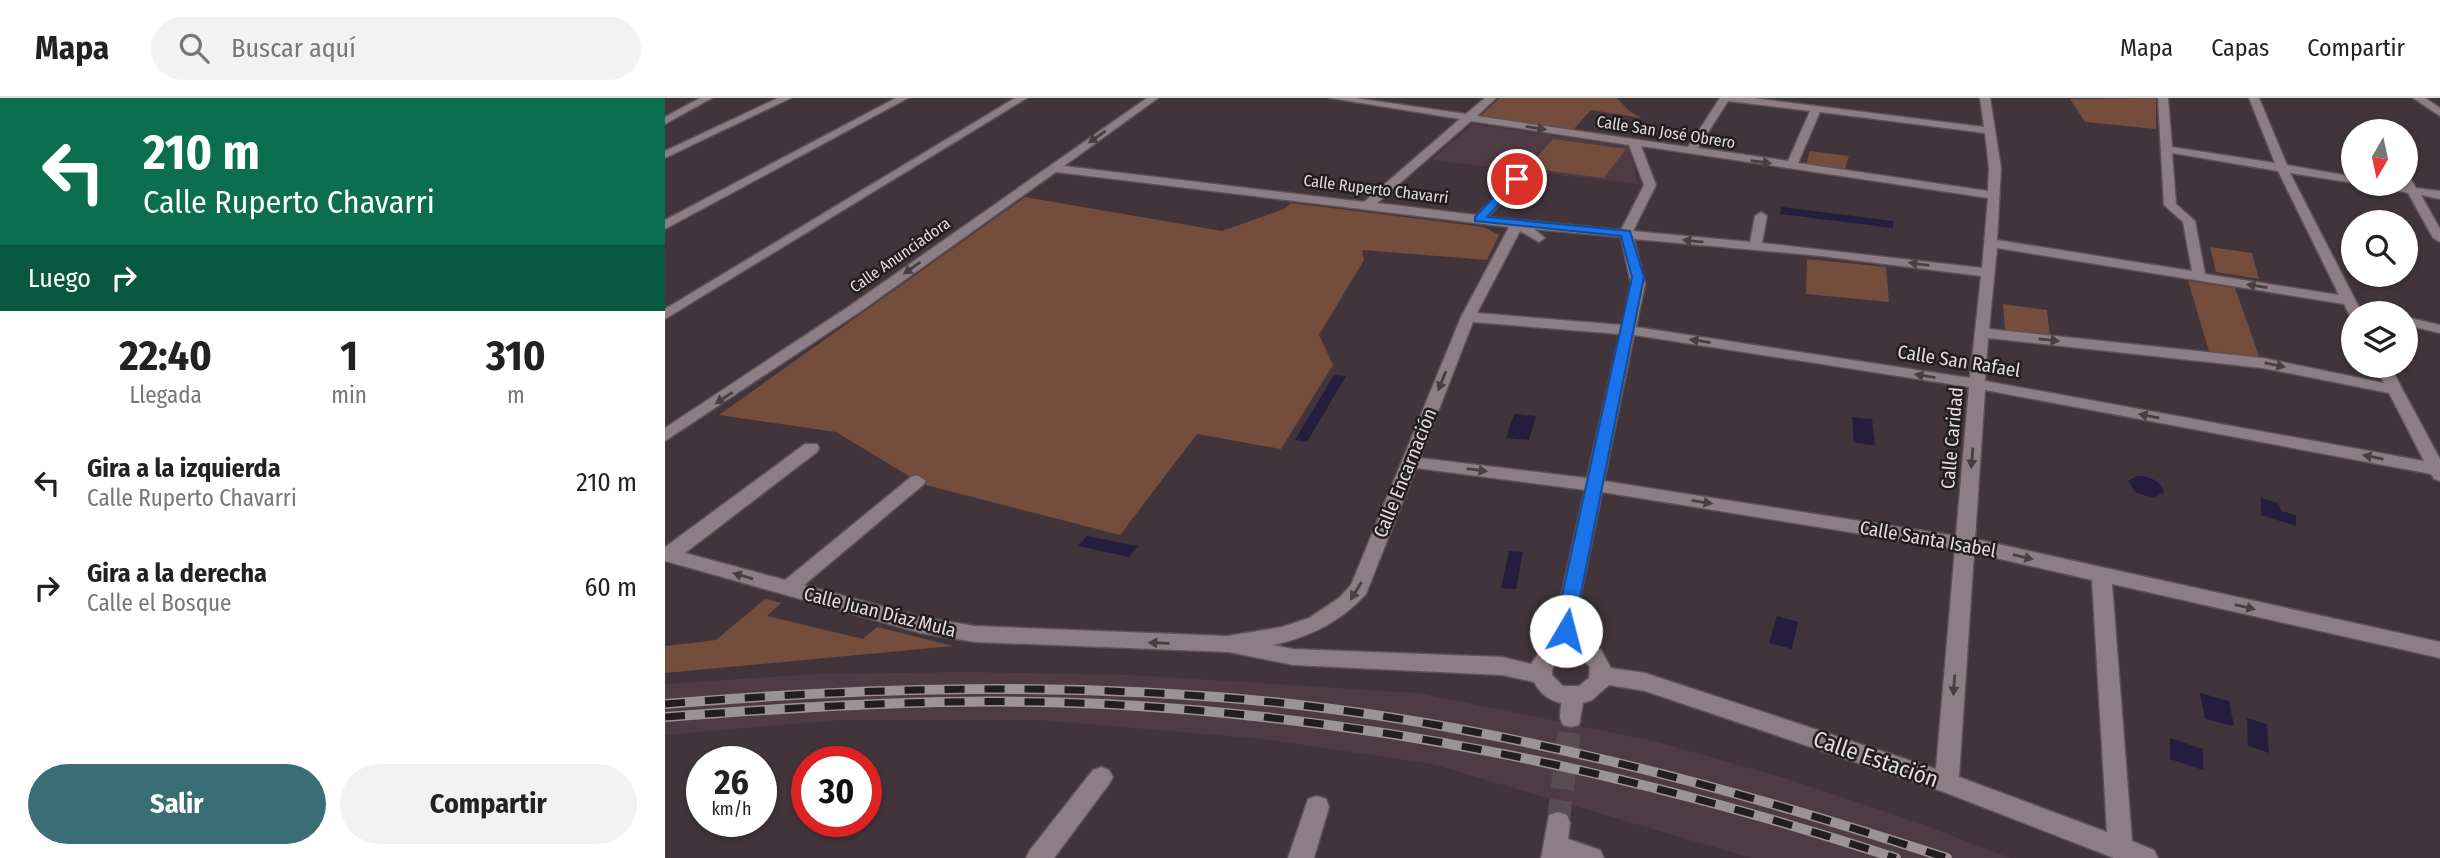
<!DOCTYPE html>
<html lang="es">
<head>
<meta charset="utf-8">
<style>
  :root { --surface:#fff; --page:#f2f2f2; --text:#222; --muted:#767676; --line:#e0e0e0; --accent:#396e77 }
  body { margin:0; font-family:"Fira Sans Condensed",sans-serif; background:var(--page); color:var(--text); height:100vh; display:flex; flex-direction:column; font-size:26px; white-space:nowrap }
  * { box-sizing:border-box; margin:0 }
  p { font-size:23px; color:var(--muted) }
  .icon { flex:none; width:38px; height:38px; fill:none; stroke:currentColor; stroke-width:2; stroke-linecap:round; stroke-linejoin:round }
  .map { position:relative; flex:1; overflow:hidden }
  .sheet { display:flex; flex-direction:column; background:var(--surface); width:665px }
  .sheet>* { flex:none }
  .top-card { background:#0b6e4f; color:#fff; overflow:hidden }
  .needle { width:46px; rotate:189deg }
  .controls { position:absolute; left:1676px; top:21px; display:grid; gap:14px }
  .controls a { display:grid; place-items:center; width:77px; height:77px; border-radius:50%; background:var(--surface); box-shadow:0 2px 5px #0004; font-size:35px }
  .speed { position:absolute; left:21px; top:648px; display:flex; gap:14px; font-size:35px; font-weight:700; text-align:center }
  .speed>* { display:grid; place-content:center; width:91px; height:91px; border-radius:50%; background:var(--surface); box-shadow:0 2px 5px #0004; line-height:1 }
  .speed small { font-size:18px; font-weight:400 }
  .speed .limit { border:10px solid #d22; background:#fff; color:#111 }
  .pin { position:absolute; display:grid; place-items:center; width:60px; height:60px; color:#fff; margin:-30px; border:4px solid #fff; border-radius:50%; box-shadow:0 2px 7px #0007 }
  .me { position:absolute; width:77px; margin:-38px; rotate:8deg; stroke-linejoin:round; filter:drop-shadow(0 0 5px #0008) }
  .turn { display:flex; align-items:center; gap:24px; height:147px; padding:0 28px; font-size:32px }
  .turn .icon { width:91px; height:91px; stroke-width:2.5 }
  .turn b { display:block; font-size:49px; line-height:60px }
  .then { display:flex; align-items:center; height:66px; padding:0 28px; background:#0003; gap:14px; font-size:26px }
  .eta { display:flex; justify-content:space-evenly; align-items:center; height:119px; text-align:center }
  .eta b { font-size:42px; font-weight:700; line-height:49px }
  .cta { display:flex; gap:14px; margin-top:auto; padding:14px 28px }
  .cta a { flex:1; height:80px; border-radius:42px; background:var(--accent); color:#fff; font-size:28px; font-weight:700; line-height:80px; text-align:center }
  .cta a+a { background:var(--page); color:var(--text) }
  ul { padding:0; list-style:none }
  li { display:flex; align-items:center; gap:21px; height:105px; padding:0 28px }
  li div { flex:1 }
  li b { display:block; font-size:26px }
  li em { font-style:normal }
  header { display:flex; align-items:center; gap:42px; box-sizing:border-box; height:98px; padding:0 35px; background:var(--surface); border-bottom:2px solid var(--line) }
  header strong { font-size:33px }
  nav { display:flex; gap:38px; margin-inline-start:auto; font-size:24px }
  .search { width:490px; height:63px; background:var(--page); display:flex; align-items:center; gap:18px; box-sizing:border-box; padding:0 24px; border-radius:38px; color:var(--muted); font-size:26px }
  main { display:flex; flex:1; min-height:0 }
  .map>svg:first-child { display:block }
  .built { fill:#4e3b44 }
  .green { fill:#754d3d }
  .water { fill:#261d3e }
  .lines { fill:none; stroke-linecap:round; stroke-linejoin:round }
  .minor-tunnel { stroke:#594d53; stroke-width:23; stroke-dasharray:23 11; stroke-linecap:butt }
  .minor-casing { stroke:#5c5156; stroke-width:3 }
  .minor { fill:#8d7d84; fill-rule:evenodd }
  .rail-casing { stroke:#9d9397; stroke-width:10 }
  .rail { stroke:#231d20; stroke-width:7; stroke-dasharray:20; stroke-linecap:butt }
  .oneway { fill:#483f43 }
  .route { fill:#1a73e8; stroke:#114b97; stroke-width:2 }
  .labels { text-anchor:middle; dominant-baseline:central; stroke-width:5; stroke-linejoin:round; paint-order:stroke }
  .far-street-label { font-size:16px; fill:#e3dbde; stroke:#231d20 }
  .street-label { font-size:19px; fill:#e3dbde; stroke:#231d20 }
  .near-street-label { font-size:23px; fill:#e3dbde; stroke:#231d20 }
</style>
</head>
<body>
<header>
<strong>Mapa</strong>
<div class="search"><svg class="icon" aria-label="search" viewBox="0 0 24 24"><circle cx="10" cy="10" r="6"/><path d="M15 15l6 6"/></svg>Buscar aquí</div>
<nav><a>Mapa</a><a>Capas</a><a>Compartir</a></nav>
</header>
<main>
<section class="sheet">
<div class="top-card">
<div class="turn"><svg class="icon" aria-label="left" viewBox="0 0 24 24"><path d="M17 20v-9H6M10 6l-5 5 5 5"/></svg><div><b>210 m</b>Calle Ruperto Chavarri</div></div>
<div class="then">Luego<svg class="icon" aria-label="right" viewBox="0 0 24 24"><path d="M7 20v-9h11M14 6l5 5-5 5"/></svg></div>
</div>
<div class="eta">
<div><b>22:40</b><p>Llegada</p></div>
<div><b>1</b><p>min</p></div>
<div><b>310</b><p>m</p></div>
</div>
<ul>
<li><svg class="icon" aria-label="left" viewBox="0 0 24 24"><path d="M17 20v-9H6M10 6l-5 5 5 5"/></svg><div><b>Gira a la izquierda</b><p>Calle Ruperto Chavarri</p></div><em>210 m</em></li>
<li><svg class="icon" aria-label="right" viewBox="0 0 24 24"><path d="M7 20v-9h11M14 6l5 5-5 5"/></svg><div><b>Gira a la derecha</b><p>Calle el Bosque</p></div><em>60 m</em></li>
</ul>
<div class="cta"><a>Salir</a><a>Compartir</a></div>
</section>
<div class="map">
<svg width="1775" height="760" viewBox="0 0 1775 760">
  <rect width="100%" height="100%" fill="#41343a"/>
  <path class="built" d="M 808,26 L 964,49 L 973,86 L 766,62 Z
    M 306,574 L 466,577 L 753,595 L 989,643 L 1126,682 L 1257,726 L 1345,760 L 1086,760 L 767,666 L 598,641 L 374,622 L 177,622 L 0,637 L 0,586 L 148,576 Z"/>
  <path class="green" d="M 835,0 L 952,0 L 964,13 L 977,20 L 926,12 L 908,32 L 821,19 L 817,16 Z
    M 1491,0 L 1491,31 L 1420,24 L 1405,1 Z
    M 888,41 L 961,51 L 939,80 L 862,70 Z
    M 1145,53 L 1184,58 L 1180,71 L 1141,66 Z
    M 360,99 L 557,133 L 619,111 L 626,105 L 819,129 L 834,137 L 822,162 L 697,152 L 699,162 L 654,237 L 668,267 L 616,351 L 532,336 L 455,437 L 257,386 L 171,334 L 54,317 Z
    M 1545,149 L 1587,155 L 1594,181 L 1551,174 Z
    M 1142,161 L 1221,169 L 1224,204 L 1141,196 Z
    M 1523,183 L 1570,190 L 1595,261 L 1544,253 Z
    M 1338,206 L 1382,212 L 1385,239 L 1340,232 Z
    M 100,501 L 116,505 L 102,518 L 198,541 L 212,529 L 288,548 L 0,575 L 0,548 L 51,542 Z"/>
  <path class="water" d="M 1117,109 L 1228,123 L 1228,130 L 1115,116 Z
    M 669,277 L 681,278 L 642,344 L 630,342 Z
    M 849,316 L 871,318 L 864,342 L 841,340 Z
    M 1187,319 L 1207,321 L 1210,347 L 1189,345 Z
    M 1472,378 C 1483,378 1497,382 1499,395 L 1487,400 L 1470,394 L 1463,383 Z
    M 1596,400 L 1613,405 L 1617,413 L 1631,417 L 1631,428 L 1596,417 Z
    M 422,438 L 473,448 L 464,459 L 413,448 Z
    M 844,453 L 858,454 L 851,491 L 836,490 Z
    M 1112,518 L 1133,524 L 1127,551 L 1104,545 Z
    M 1535,595 L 1564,603 L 1569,628 L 1540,621 Z
    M 1582,620 L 1602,626 L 1604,655 L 1583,648 Z
    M 1505,640 L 1538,651 L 1538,672 L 1505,661 Z"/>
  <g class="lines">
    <path class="minor-tunnel" d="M 893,725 L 906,620"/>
    <g class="minor-casing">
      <path id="minor" d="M 35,0 L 47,0 L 0,26 L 0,19 Z
        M 113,0 L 126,0 L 0,60 L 0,53 Z
        M 231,0 L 243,0 L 0,131 L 0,122 Z
        M 350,0 L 362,0 L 0,221 L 0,211 Z
        M 482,0 L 493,0 L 399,68 L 699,104 L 795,21 L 665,0 L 690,0 L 801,16 L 820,0 L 831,0 L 812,18 L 1023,49 L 1055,0 L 1088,0 L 1319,29 L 1315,0 L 1325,0 L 1336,70 L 1332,142 L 1527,173 L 1518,124 L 1499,107 L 1493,0 L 1503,0 L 1507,49 L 1610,65 L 1584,0 L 1594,0 L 1622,67 L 1689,79 L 1689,85 L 1625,75 L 1697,215 L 1685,218 L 1679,206 L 1332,150 L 1324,231 L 1598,260 L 1719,285 L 1710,268 L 1725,268 L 1775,361 L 1775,383 L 1769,381 L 1766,376 L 1320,292 L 1310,441 L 1775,544 L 1775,560 L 1447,486 L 1467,743 L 1489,752 L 1493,760 L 1449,760 L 1279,694 L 980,593 L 944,587 L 927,602 L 918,605 L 914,627 L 906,629 L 898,627 L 895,620 L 896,605 C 883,602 876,596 869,584 L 837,577 L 628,567 L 564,554 L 310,544 L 256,535 L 0,463 L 0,449 L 140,346 L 152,346 L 154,350 L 152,354 L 20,455 L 120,482 L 246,379 L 252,377 L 261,383 L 258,387 L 139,487 L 256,519 L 310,528 L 562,538 L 617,529 L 644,520 L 674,500 L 686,487 L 796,219 L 844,129 L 391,74 L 196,213 L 0,343 L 0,330 L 186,207 ZM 1063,3 L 1145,13 L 1123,63 L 1033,50 ZM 1155,14 L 1320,35 L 1324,70 L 1323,93 L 1133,65 ZM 806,23 L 964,47 L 979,87 L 956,132 L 823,119 L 856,83 L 856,79 L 852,78 L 811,117 L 712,105 ZM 976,48 L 1323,100 L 1317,170 L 1097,145 L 1102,118 L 1096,114 L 1090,118 L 1085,144 L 968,133 L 991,87 ZM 1507,55 L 1613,73 L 1674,197 L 1540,176 L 1530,123 L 1511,106 ZM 869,131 L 956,139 L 966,186 L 957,227 L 812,215 L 855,133 L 874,144 L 880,140 ZM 969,141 L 1156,158 L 1316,178 L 1305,280 L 971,229 L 980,186 ZM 808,224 L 955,236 L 922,380 L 755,360 ZM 969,237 L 1304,289 L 1291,438 L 939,383 ZM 1323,240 L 1598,270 L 1724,295 L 1759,363 L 1320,283 ZM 751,370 L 920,392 L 891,520 L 893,543 L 877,550 L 866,566 L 837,559 L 628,551 L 608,547 C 645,539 675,524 701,496 ZM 937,394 L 1290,451 L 1271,671 L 980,575 L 946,570 L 936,552 L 913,539 L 911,520 ZM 1309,455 L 1427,482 L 1442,734 L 1294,679 ZM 903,557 L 916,560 L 925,569 L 924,580 L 914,588 L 898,588 L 887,577 C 887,565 892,562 903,557 Z
        M 1748,0 L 1760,0 L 1775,10 L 1775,18 Z
        M 1741,82 L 1747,83 L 1751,90 L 1775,93 L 1775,101 L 1756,97 L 1775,131 L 1775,144 L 1768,140 L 1743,95 L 1703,86 L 1739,87 Z
        M 1741,219 L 1775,227 L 1775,235 L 1741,227 Z
        M 436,669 L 444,672 L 448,679 L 444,686 L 389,760 L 361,760 L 365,752 L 428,672 Z
        M 652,698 L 661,701 L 664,709 L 649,760 L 623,760 L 643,701 Z
        M 893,714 L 902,717 L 905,725 L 903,741 L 935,752 L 939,760 L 876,760 L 884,717 Z"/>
    </g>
    <use href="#minor" class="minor"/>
    <g class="rail-casing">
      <path id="rail" d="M 0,606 C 203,589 405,584 608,604 C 838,628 1062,688 1282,760
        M 0,619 C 146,608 293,599 439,606 C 712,620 972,675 1231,760"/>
    </g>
    <use href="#rail" class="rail"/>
  </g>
  <defs><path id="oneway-solid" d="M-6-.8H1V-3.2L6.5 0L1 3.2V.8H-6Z" transform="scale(1.75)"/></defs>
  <g class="oneway">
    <use href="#oneway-solid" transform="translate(871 30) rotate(9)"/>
    <use href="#oneway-solid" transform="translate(432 39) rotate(145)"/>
    <use href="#oneway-solid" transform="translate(1096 64) rotate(8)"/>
    <use href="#oneway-solid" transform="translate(1028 143) rotate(-174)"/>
    <use href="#oneway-solid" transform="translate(1254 166) rotate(-173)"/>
    <use href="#oneway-solid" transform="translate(247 170) rotate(145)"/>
    <use href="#oneway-solid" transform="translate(1592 188) rotate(-171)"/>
    <use href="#oneway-solid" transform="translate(1384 242) rotate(6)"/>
    <use href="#oneway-solid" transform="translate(1035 243) rotate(-171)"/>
    <use href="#oneway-solid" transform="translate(1610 267) rotate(12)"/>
    <use href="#oneway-solid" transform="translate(1260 278) rotate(-171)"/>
    <use href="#oneway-solid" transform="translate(777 283) rotate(112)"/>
    <use href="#oneway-solid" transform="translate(59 300) rotate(146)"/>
    <use href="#oneway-solid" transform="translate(1484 318) rotate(-169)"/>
    <use href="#oneway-solid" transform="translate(1708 359) rotate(-169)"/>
    <use href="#oneway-solid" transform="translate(1307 360) rotate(95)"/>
    <use href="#oneway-solid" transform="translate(812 372) rotate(7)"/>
    <use href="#oneway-solid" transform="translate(1037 404) rotate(9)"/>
    <use href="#oneway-solid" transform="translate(1358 459) rotate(13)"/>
    <use href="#oneway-solid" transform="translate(78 478) rotate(-164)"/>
    <use href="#oneway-solid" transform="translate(691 493) rotate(122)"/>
    <use href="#oneway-solid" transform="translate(1580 509) rotate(13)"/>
    <use href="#oneway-solid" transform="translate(494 545) rotate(-178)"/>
    <use href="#oneway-solid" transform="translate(1289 587) rotate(94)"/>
  </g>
  <path class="route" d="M 848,79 L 857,81 L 822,119 L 965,133 L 979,179 L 911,520 L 908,538 L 901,540 L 894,538 L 892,520 L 967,179 L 956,138 L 810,123 L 810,119 Z"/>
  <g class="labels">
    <g class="far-street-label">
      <text transform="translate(1001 34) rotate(9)">Calle San José Obrero</text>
      <text transform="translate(711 91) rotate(7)">Calle Ruperto Chavarri</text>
      <text transform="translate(235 157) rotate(-35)">Calle Anunciadora</text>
    </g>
    <g class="street-label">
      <text transform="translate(1294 263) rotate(9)">Calle San Rafael</text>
      <text transform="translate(1287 340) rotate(-85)">Calle Caridad</text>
      <text transform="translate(740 375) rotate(-68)">Calle Encarnación</text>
      <text transform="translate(1263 441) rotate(10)">Calle Santa Isabel</text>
      <text transform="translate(215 514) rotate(14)">Calle Juan Díaz Mula</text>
    </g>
    <g class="near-street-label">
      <text transform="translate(1211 661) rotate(19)">Calle Estación</text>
    </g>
  </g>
</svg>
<div class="controls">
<a><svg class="needle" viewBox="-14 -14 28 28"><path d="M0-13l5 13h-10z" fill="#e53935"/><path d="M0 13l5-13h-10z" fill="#767676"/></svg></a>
<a><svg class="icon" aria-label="search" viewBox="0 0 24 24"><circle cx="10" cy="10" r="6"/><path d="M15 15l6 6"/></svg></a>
<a><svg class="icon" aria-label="layers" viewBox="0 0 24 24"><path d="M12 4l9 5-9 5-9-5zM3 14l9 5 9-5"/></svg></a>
</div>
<div class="speed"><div>26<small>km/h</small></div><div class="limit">30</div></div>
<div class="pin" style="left:852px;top:81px;background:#d93025"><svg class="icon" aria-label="arrive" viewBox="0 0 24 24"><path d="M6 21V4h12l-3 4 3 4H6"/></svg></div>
<svg class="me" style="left:901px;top:533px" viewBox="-20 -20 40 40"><circle r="19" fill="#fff"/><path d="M0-13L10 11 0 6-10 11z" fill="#1a73e8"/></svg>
</div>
</main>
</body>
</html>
